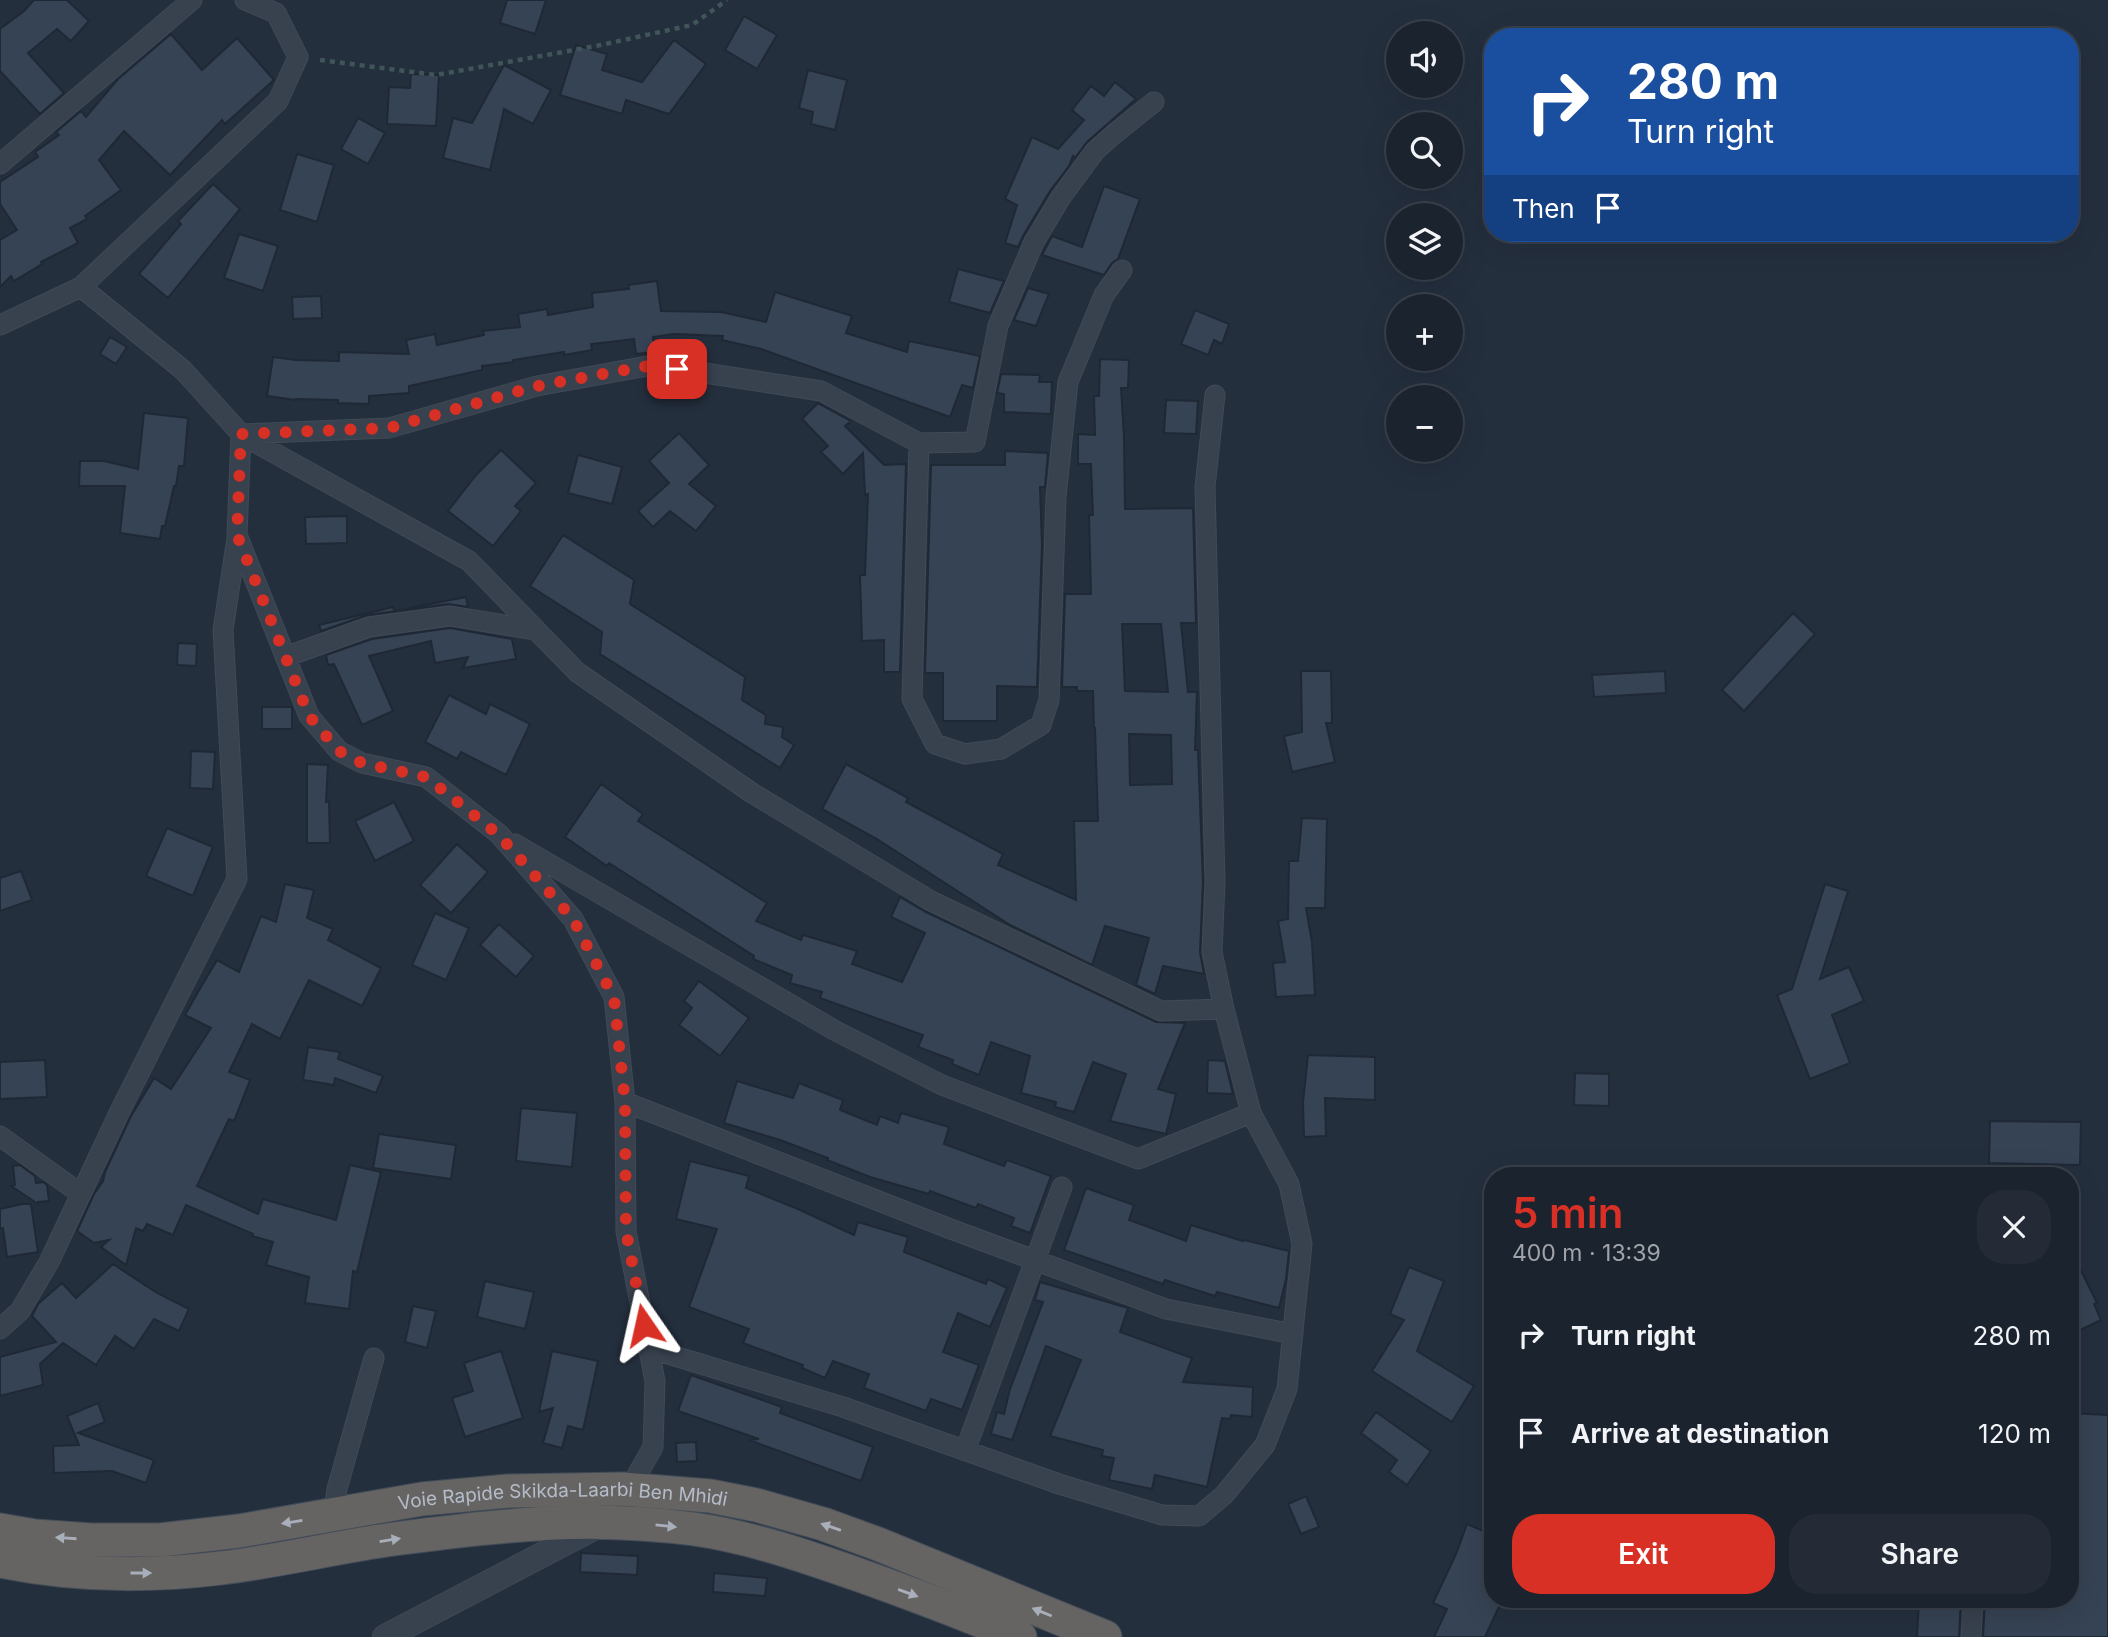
<!DOCTYPE html>
<html lang="en">
<head>
<meta charset="utf-8">
<style>
  :root { --surface:#1b232e; --page:#242b36; --text:#f1f3f6; --muted:#a0a4aa; --line:#39404a; --accent:#d93025 }
  body { margin:0; font-family:Inter,sans-serif; background:var(--page); color:var(--text); height:100vh; display:flex; flex-direction:column; font-size:26px; white-space:nowrap }
  * { box-sizing:border-box; margin:0 }
  p { font-size:23px; color:var(--muted) }
  .icon { flex:none; width:38px; height:38px; fill:none; stroke:currentColor; stroke-width:2; stroke-linecap:round; stroke-linejoin:round }
  .map { position:relative; flex:1; overflow:hidden }
  .sheet { position:absolute; left:1484px; top:1167px; width:595px; height:441px; display:flex; flex-direction:column; background:var(--surface); border-radius:28px; box-shadow:0 7px 28px #0002,0 0 0 2px var(--line) }
  .sheet>* { flex:none }
  .guide { position:absolute; left:1484px; top:28px; width:595px; height:214px; border-radius:28px; box-shadow:0 7px 28px #0002,0 0 0 2px var(--line); background:#1a4fa0; color:#fff; overflow:hidden }
  .buttons { position:absolute; left:1386px; top:21px; display:grid; gap:14px }
  .buttons a { display:grid; place-items:center; width:77px; height:77px; border-radius:50%; background:var(--surface); box-shadow:0 7px 28px #0002,0 0 0 2px var(--line); font-size:35px }
  .pin { position:absolute; display:grid; place-items:center; width:60px; height:60px; color:#fff; margin:-30px; border-radius:14px; box-shadow:0 4px 10px #0006 }
  .me { position:absolute; width:77px; margin:-38px; rotate:349deg; stroke-linejoin:round; filter:drop-shadow(0 0 5px #0008) }
  .turn { display:flex; align-items:center; gap:24px; height:147px; padding:0 28px; font-size:32px }
  .turn .icon { width:91px; height:91px; stroke-width:2.5 }
  .turn b { display:block; font-size:49px; line-height:60px }
  .then { display:flex; align-items:center; height:66px; padding:0 28px; background:#0003; gap:14px; font-size:26px }
  .round { display:grid; place-items:center; flex:none; width:74px; height:74px; border-radius:28px; background:var(--page) }
  .summary { display:flex; align-items:center; justify-content:space-between; height:119px; padding:0 28px }
  h1 { font-size:42px; font-weight:600; line-height:52px; color:var(--accent) }
  .action { display:flex; gap:14px; margin-top:auto; padding:14px 28px }
  .action a { flex:1; height:80px; border-radius:28px; background:var(--accent); color:#fff; font-size:28px; font-weight:600; line-height:80px; text-align:center }
  .action a+a { background:var(--page); color:var(--text) }
  ul { padding:0; list-style:none }
  li { display:flex; align-items:center; gap:21px; height:98px; padding:0 28px }
  li div { flex:1 }
  li b { display:block; font-size:26px }
  li em { font-style:normal }
  .map>svg:first-child { display:block }
  .building { fill:#364354; stroke:#1f2835; stroke-width:2; fill-rule:evenodd }
  .lines { fill:none; stroke-linecap:round; stroke-linejoin:round }
  .minor-casing { stroke:#414a57; stroke-width:21 }
  .tertiary-casing { stroke:#414a57; stroke-width:26 }
  .trunk-casing { stroke:#434c59; stroke-width:35 }
  .path { stroke:#3f5557; stroke-width:4.5; stroke-dasharray:5 5; stroke-linecap:butt }
  .minor { stroke:#38414e; stroke-width:19 }
  .tertiary { stroke:#38414e; stroke-width:24 }
  .trunk { stroke:#656462; stroke-width:33 }
  .oneway { fill:#a8afba }
  .route { stroke:#d93025; stroke-width:12; stroke-dasharray:0 21.6 }
  .labels { text-anchor:middle; dominant-baseline:central; stroke-width:7; stroke-linejoin:round; paint-order:stroke }
  .street-label { font-size:19px; fill:#b4bcc9; stroke:#1d2633 }
</style>
</head>
<body>
<div class="map">
<svg width="2108" height="1637" viewBox="0 0 2108 1637">
  <rect width="100%" height="100%" fill="#242f3e"/>
  <path class="building" d="M 34,0 L 67,0 L 89,21 L 71,41 L 57,29 L 28,53 L 64,93 L 40,114 L 0,71 L 0,29 L 24,11 Z
    M 507,0 L 546,0 L 535,34 L 500,23 Z
    M 744,16 L 777,35 L 757,69 L 725,50 Z
    M 171,34 L 202,70 L 237,38 L 274,80 L 225,124 L 222,120 L 170,175 L 124,131 L 99,160 L 121,190 L 85,216 L 87,219 L 70,228 L 78,243 L 41,262 L 42,264 L 14,281 L 11,276 L 0,287 L 0,240 L 17,230 L 0,204 L 0,182 L 38,157 L 35,152 L 59,135 L 56,132 L 81,111 L 86,117 L 118,79 Z
    M 674,40 L 706,64 L 669,114 L 626,100 L 622,114 L 560,95 L 576,45 L 607,54 L 602,70 L 642,82 Z
    M 504,65 L 551,90 L 533,124 L 504,109 L 490,170 L 443,158 L 453,118 L 472,123 Z
    M 808,70 L 847,80 L 835,130 L 811,124 L 813,112 L 799,108 Z
    M 411,74 L 439,75 L 436,126 L 387,124 L 389,87 L 410,88 Z
    M 1115,82 L 1136,99 L 1087,142 L 1075,158 L 1073,156 L 1069,166 L 1050,191 L 1023,236 L 1018,247 L 1005,243 L 1017,205 L 1005,199 L 1032,137 L 1058,149 L 1084,120 L 1072,110 L 1091,86 L 1104,96 Z
    M 358,118 L 385,133 L 368,164 L 341,149 Z
    M 297,154 L 334,165 L 317,222 L 280,210 Z
    M 213,184 L 240,209 L 168,298 L 139,274 L 181,224 L 178,221 Z
    M 1104,186 L 1140,199 L 1118,259 L 1112,263 L 1104,275 L 1042,255 L 1052,236 L 1082,247 Z
    M 239,234 L 278,246 L 263,291 L 224,278 Z
    M 958,269 L 1004,281 L 990,313 L 949,302 Z
    M 657,281 L 661,311 L 721,312 L 766,322 L 775,292 L 852,316 L 846,333 L 907,352 L 909,341 L 980,356 L 973,388 L 962,385 L 950,417 L 761,349 L 722,340 L 723,336 L 674,334 L 653,337 L 654,352 L 636,354 L 634,339 L 591,344 L 592,350 L 564,355 L 564,352 L 513,360 L 513,362 L 482,366 L 482,370 L 409,386 L 409,393 L 369,396 L 369,404 L 338,403 L 338,400 L 296,399 L 296,400 L 267,396 L 273,357 L 296,360 L 339,361 L 339,352 L 409,354 L 406,340 L 435,334 L 437,345 L 484,335 L 483,331 L 520,327 L 518,314 L 547,309 L 548,315 L 593,307 L 592,293 L 629,289 L 628,285 Z
    M 1028,288 L 1049,294 L 1036,326 L 1014,320 Z
    M 321,296 L 322,318 L 293,319 L 292,297 Z
    M 1195,310 L 1229,324 L 1222,344 L 1214,340 L 1208,355 L 1181,344 Z
    M 110,337 L 127,347 L 116,364 L 100,354 Z
    M 1100,359 L 1129,360 L 1128,388 L 1121,388 L 1124,436 L 1125,509 L 1193,508 L 1196,623 L 1181,623 L 1188,692 L 1197,692 L 1195,750 L 1198,750 L 1203,882 L 1200,952 L 1204,974 L 1163,966 L 1155,994 L 1136,985 L 1149,938 L 1105,926 L 1092,965 L 1010,925 L 877,839 L 822,809 L 846,764 L 908,798 L 906,802 L 1003,854 L 998,865 L 1076,900 L 1074,821 L 1098,821 L 1095,728 L 1094,728 L 1093,691 L 1077,691 L 1077,687 L 1062,687 L 1065,594 L 1091,594 L 1089,515 L 1093,515 L 1091,464 L 1078,464 L 1078,434 L 1095,435 L 1094,396 L 1099,396 ZM 1122,624 L 1161,624 L 1168,692 L 1125,691 ZM 1129,734 L 1171,735 L 1172,784 L 1130,785 Z
    M 1001,374 L 1040,375 L 1039,382 L 1052,382 L 1051,414 L 1004,412 L 1004,394 L 997,393 Z
    M 1166,400 L 1198,401 L 1196,434 L 1164,433 Z
    M 818,403 L 851,421 L 845,426 L 884,465 L 906,464 L 900,672 L 884,672 L 884,640 L 862,641 L 860,575 L 865,575 L 868,494 L 865,495 L 863,453 L 843,474 L 821,452 L 828,446 L 802,419 Z
    M 144,413 L 188,418 L 184,466 L 179,466 L 176,486 L 174,486 L 165,526 L 162,526 L 160,539 L 120,533 L 125,486 L 79,486 L 80,461 L 104,461 L 138,469 Z
    M 679,433 L 709,465 L 689,484 L 716,506 L 696,531 L 670,511 L 653,527 L 638,511 L 669,483 L 649,461 Z
    M 501,450 L 536,483 L 515,506 L 521,511 L 493,546 L 448,511 L 476,475 Z
    M 1005,451 L 1048,453 L 1045,487 L 1040,487 L 1042,545 L 1037,687 L 997,686 L 997,721 L 943,721 L 943,673 L 925,673 L 931,465 L 1005,465 Z
    M 578,455 L 622,467 L 612,504 L 568,493 Z
    M 347,516 L 347,543 L 306,544 L 305,517 Z
    M 563,535 L 634,580 L 630,604 L 745,677 L 742,700 L 766,715 L 765,724 L 783,727 L 782,737 L 794,745 L 780,768 L 600,654 L 602,632 L 530,586 Z
    M 466,597 L 468,607 L 448,604 L 367,615 L 321,631 L 319,625 L 393,607 L 394,611 Z
    M 1793,613 L 1815,634 L 1744,711 L 1722,690 Z
    M 450,628 L 512,639 L 516,659 L 463,668 L 468,657 L 435,663 L 431,641 L 369,656 L 393,711 L 362,725 L 334,664 L 328,665 L 326,655 L 372,639 Z
    M 178,643 L 197,644 L 196,666 L 177,665 Z
    M 1301,671 L 1331,671 L 1332,723 L 1326,723 L 1335,762 L 1292,772 L 1284,736 L 1302,732 Z
    M 1665,671 L 1666,693 L 1594,697 L 1592,675 Z
    M 449,695 L 486,714 L 490,704 L 530,724 L 506,775 L 461,752 L 457,759 L 425,742 Z
    M 262,707 L 292,707 L 292,729 L 262,729 Z
    M 191,751 L 215,752 L 213,789 L 190,788 Z
    M 307,764 L 328,765 L 326,802 L 329,802 L 330,843 L 307,843 Z
    M 601,784 L 643,814 L 638,821 L 767,903 L 756,921 L 801,940 L 803,935 L 857,951 L 852,964 L 902,982 L 925,933 L 891,917 L 900,897 L 926,912 L 1156,1022 L 1185,1023 L 1158,1089 L 1176,1094 L 1166,1134 L 1110,1121 L 1126,1074 L 1093,1062 L 1074,1112 L 1055,1107 L 1056,1102 L 1021,1093 L 1030,1056 L 991,1042 L 979,1075 L 952,1064 L 953,1060 L 918,1047 L 923,1035 L 820,998 L 822,992 L 790,983 L 792,975 L 753,959 L 754,956 L 609,863 L 607,866 L 565,837 Z
    M 394,802 L 414,841 L 375,861 L 355,821 Z
    M 1302,818 L 1327,819 L 1325,908 L 1306,908 L 1312,942 L 1315,995 L 1276,997 L 1273,963 L 1285,962 L 1278,921 L 1288,919 L 1289,861 L 1298,861 Z
    M 167,828 L 213,847 L 193,896 L 146,876 Z
    M 457,844 L 488,872 L 451,913 L 420,885 Z
    M 21,871 L 32,900 L 0,911 L 0,878 Z
    M 285,884 L 314,890 L 307,918 L 333,929 L 328,940 L 381,968 L 362,1006 L 309,980 L 280,1039 L 252,1024 L 229,1072 L 250,1080 L 234,1121 L 229,1119 L 197,1186 L 258,1214 L 263,1199 L 336,1220 L 350,1165 L 381,1172 L 357,1272 L 353,1271 L 349,1309 L 305,1303 L 309,1277 L 266,1265 L 273,1242 L 252,1236 L 253,1234 L 186,1205 L 173,1235 L 147,1224 L 143,1231 L 136,1228 L 126,1265 L 101,1247 L 109,1240 L 94,1243 L 77,1231 L 94,1194 L 103,1181 L 105,1172 L 131,1116 L 154,1078 L 171,1089 L 211,1028 L 185,1015 L 198,992 L 217,960 L 239,972 L 261,916 L 276,922 Z
    M 1825,884 L 1848,891 L 1820,979 L 1849,967 L 1864,1001 L 1832,1015 L 1850,1063 L 1810,1079 L 1777,995 L 1792,989 Z
    M 435,913 L 469,928 L 446,980 L 412,965 Z
    M 499,924 L 534,956 L 516,977 L 480,945 Z
    M 699,981 L 749,1018 L 720,1056 L 679,1025 L 692,1008 L 684,1001 Z
    M 308,1047 L 340,1052 L 338,1059 L 383,1076 L 376,1093 L 335,1078 L 334,1085 L 303,1080 Z
    M 1308,1055 L 1375,1057 L 1375,1100 L 1325,1098 L 1326,1136 L 1304,1137 L 1303,1103 Z
    M 45,1060 L 47,1097 L 0,1099 L 0,1062 Z
    M 1208,1060 L 1225,1061 L 1233,1094 L 1207,1093 Z
    M 1575,1073 L 1609,1074 L 1609,1106 L 1574,1105 Z
    M 737,1081 L 793,1098 L 799,1083 L 843,1100 L 840,1110 L 877,1125 L 880,1116 L 898,1123 L 901,1113 L 949,1127 L 944,1144 L 1004,1166 L 1007,1160 L 1051,1176 L 1030,1233 L 1011,1226 L 1014,1218 L 978,1204 L 976,1208 L 930,1191 L 929,1194 L 870,1177 L 827,1160 L 828,1158 L 780,1140 L 724,1123 Z
    M 521,1108 L 577,1113 L 572,1167 L 516,1161 Z
    M 1990,1121 L 2081,1122 L 2080,1165 L 1989,1163 Z
    M 379,1134 L 456,1145 L 451,1179 L 373,1168 Z
    M 690,1161 L 749,1176 L 746,1188 L 798,1209 L 854,1235 L 858,1222 L 908,1237 L 904,1252 L 986,1284 L 988,1279 L 1007,1288 L 990,1327 L 958,1313 L 943,1352 L 979,1365 L 962,1410 L 931,1399 L 926,1411 L 864,1388 L 869,1374 L 833,1361 L 825,1378 L 802,1368 L 803,1365 L 743,1343 L 749,1329 L 689,1307 L 717,1229 L 676,1219 Z
    M 20,1165 L 35,1176 L 36,1183 L 43,1182 L 47,1185 L 49,1201 L 38,1202 L 38,1204 L 11,1186 L 15,1185 L 13,1166 Z
    M 1086,1188 L 1134,1205 L 1129,1220 L 1186,1241 L 1191,1225 L 1243,1241 L 1244,1240 L 1289,1251 L 1286,1279 L 1279,1308 L 1217,1292 L 1215,1296 L 1165,1280 L 1163,1284 L 1064,1250 Z
    M 22,1204 L 31,1204 L 38,1252 L 7,1257 L 3,1228 L 0,1229 L 0,1209 Z
    M 2070,1248 L 2097,1303 L 2094,1304 L 2101,1320 L 2070,1335 Z
    M 113,1264 L 157,1293 L 189,1309 L 179,1331 L 154,1319 L 134,1349 L 115,1336 L 96,1365 L 63,1343 L 40,1364 L 43,1385 L 0,1396 L 0,1357 L 56,1342 L 32,1316 L 38,1304 L 62,1283 L 76,1298 Z
    M 1409,1267 L 1444,1281 L 1417,1351 L 1474,1386 L 1452,1422 L 1372,1371 L 1404,1320 L 1390,1314 Z
    M 485,1281 L 534,1292 L 525,1329 L 477,1317 Z
    M 1040,1282 L 1128,1308 L 1120,1332 L 1192,1358 L 1183,1382 L 1253,1387 L 1252,1417 L 1231,1415 L 1230,1419 L 1222,1418 L 1207,1487 L 1155,1475 L 1152,1489 L 1109,1480 L 1114,1458 L 1102,1456 L 1103,1450 L 1050,1436 L 1081,1360 L 1046,1346 L 1012,1440 L 991,1434 L 997,1412 L 1004,1414 L 1010,1389 L 1043,1302 L 1035,1300 Z
    M 413,1306 L 436,1311 L 427,1348 L 405,1342 Z
    M 501,1351 L 523,1418 L 465,1437 L 452,1398 L 473,1391 L 464,1363 Z
    M 552,1351 L 598,1361 L 583,1430 L 568,1426 L 562,1448 L 543,1443 L 553,1408 L 539,1412 Z
    M 691,1375 L 782,1407 L 780,1413 L 873,1447 L 861,1481 L 749,1440 L 759,1439 L 678,1411 Z
    M 98,1403 L 105,1422 L 78,1433 L 154,1460 L 146,1483 L 112,1471 L 54,1473 L 53,1446 L 79,1445 L 67,1416 Z
    M 1376,1412 L 1431,1451 L 1407,1485 L 1389,1472 L 1397,1460 L 1361,1433 Z
    M 2070,1413 L 2108,1415 L 2108,1637 L 1983,1637 L 1985,1600 L 2070,1600 Z
    M 696,1442 L 697,1461 L 677,1462 L 676,1443 Z
    M 1306,1496 L 1319,1527 L 1301,1534 L 1288,1504 Z
    M 1467,1524 L 1493,1535 L 1493,1600 L 1502,1600 L 1485,1637 L 1434,1637 L 1447,1609 L 1433,1603 L 1456,1554 Z
    M 581,1553 L 638,1556 L 637,1575 L 580,1572 Z
    M 714,1573 L 767,1578 L 765,1596 L 713,1592 Z
    M 1919,1600 L 1961,1600 L 1959,1637 L 1917,1637 Z"/>
  <g class="lines">
    <g class="minor-casing">
      <path id="minor" d="M 0,164 L 192,0
        M 81,287 L 183,370 L 241,434 L 237,535 L 309,716 L 339,751 L 362,763 L 426,777 L 499,834 L 573,919 L 614,997 L 625,1102 L 626,1231 L 655,1381 L 653,1447 L 632,1484 L 623,1489
        M 0,325 L 81,287 L 278,101 L 298,57 L 276,13 L 245,0
        M 241,434 L 389,428 L 537,386 L 653,365 L 821,391 L 919,443 L 912,699 L 935,744 L 965,754 L 1001,749 L 1041,725 L 1049,700 L 1056,497 L 1068,382 L 1104,295 L 1122,270
        M 242,435 L 469,561 L 577,672 L 752,793 L 931,901 L 1161,1011 L 1224,1009
        M 919,443 L 975,442 L 998,326 L 1034,242 L 1061,197 L 1095,151 L 1114,134 L 1154,102
        M 285,657 L 369,627 L 450,616 L 535,630
        M 515,844 L 834,1030 L 942,1085 L 1138,1159 L 1251,1113
        M 625,1102 L 948,1228 L 1166,1309 L 1293,1334
        M 0,1136 L 81,1194
        M 0,1329 L 20,1311 L 49,1262 L 120,1111 L 237,879 L 223,630 L 237,538
        M 648,1348 L 843,1407 L 1059,1484 L 1162,1515 L 1199,1516 L 1224,1495 L 1265,1445 L 1287,1389 L 1302,1244 L 1289,1184 L 1251,1113 L 1224,1009 L 1212,952 L 1215,882 L 1205,487 L 1215,395
        M 965,1451 L 1062,1187
        M 333,1516 L 337,1489 L 374,1358
        M 1971,1637 L 1973,1600"/>
    </g>
    <g class="tertiary-casing">
      <path id="tertiary" d="M 385,1637 L 601,1524"/>
    </g>
    <g class="trunk-casing">
      <g id="trunk">
        <path id="s1" d="M 0,1530 L 35,1536 L 91,1540 L 160,1540 L 239,1531 L 422,1499 L 508,1491 L 623,1489 L 710,1496 L 756,1505 L 823,1524 L 878,1544 L 1105,1637"/>
        <path d="M 0,1561 C 72,1576 148,1577 221,1568 C 279,1561 336,1547 394,1539 C 432,1534 471,1529 509,1526 C 571,1520 633,1521 694,1529 C 751,1537 808,1557 862,1576 C 915,1595 968,1615 1020,1637"/>
      </g>
    </g>
    <path class="path" d="M 320,60 L 436,75 L 596,46 L 692,25 L 727,0"/>
    <use href="#minor" class="minor"/>
    <use href="#tertiary" class="tertiary"/>
    <use href="#trunk" class="trunk"/>
  </g>
  <defs><path id="oneway-solid" d="M-6-.8H1V-3.2L6.5 0L1 3.2V.8H-6Z" transform="scale(1.75)"/></defs>
  <g class="oneway">
    <use href="#oneway-solid" transform="translate(292 1522) rotate(171)"/>
    <use href="#oneway-solid" transform="translate(666 1526) rotate(6)"/>
    <use href="#oneway-solid" transform="translate(831 1527) rotate(-161)"/>
    <use href="#oneway-solid" transform="translate(66 1538) rotate(-176)"/>
    <use href="#oneway-solid" transform="translate(390 1540) rotate(-9)"/>
    <use href="#oneway-solid" transform="translate(141 1573)"/>
    <use href="#oneway-solid" transform="translate(908 1593) rotate(20)"/>
    <use href="#oneway-solid" transform="translate(1042 1612) rotate(-158)"/>
  </g>
  <g class="lines">
    <path class="route" d="M 644,1325 L 626,1231 L 625,1102 L 614,998 L 573,919 L 499,835 L 426,777 L 362,763 L 339,751 L 309,716 L 237,535 L 241,434 L 389,428 L 537,386 L 653,365 L 677,369"/>
  </g>
  <g class="labels">
    <g class="street-label">
      <text stroke="none"><textPath href="#s1" startOffset="567">Voie Rapide Skikda-Laarbi Ben Mhidi</textPath></text>
    </g>
  </g>
</svg>
<div class="buttons">
<a><svg class="icon" aria-label="sound" viewBox="0 0 24 24"><path d="M4 9h4l5-4v14l-5-4H4zM17 9q2 3 0 6"/></svg></a>
<a><svg class="icon" aria-label="search" viewBox="0 0 24 24"><circle cx="10" cy="10" r="6"/><path d="M15 15l6 6"/></svg></a>
<a><svg class="icon" aria-label="layers" viewBox="0 0 24 24"><path d="M12 4l9 5-9 5-9-5zM3 14l9 5 9-5"/></svg></a>
<a>+</a>
<a>−</a>
</div>
<div class="pin" style="left:677px;top:369px;background:#d93025"><svg class="icon" aria-label="arrive" viewBox="0 0 24 24"><path d="M6 21V4h12l-3 4 3 4H6"/></svg></div>
<svg class="me" style="left:644px;top:1325px" viewBox="-20 -20 40 40"><path d="M0-17L14 15 0 8-14 15z" fill="#d93025" stroke="#fff" stroke-width="4"/></svg>
<div class="guide">
<div class="turn"><svg class="icon" aria-label="right" viewBox="0 0 24 24"><path d="M7 20v-9h11M14 6l5 5-5 5"/></svg><div><b>280 m</b>Turn right</div></div>
<div class="then">Then<svg class="icon" aria-label="arrive" viewBox="0 0 24 24"><path d="M6 21V4h12l-3 4 3 4H6"/></svg></div>
</div>
<section class="sheet">
<div class="summary"><div><h1>5 min</h1><p>400 m · 13:39</p></div><a class="round"><svg class="icon" aria-label="close" viewBox="0 0 24 24"><path d="M6 6l12 12M18 6L6 18"/></svg></a></div>
<ul>
<li><svg class="icon" aria-label="right" viewBox="0 0 24 24"><path d="M7 20v-9h11M14 6l5 5-5 5"/></svg><div><b>Turn right</b></div><em>280 m</em></li>
<li><svg class="icon" aria-label="arrive" viewBox="0 0 24 24"><path d="M6 21V4h12l-3 4 3 4H6"/></svg><div><b>Arrive at destination</b></div><em>120 m</em></li>
</ul>
<div class="action"><a>Exit</a><a>Share</a></div>
</section>
</div>
</body>
</html>
